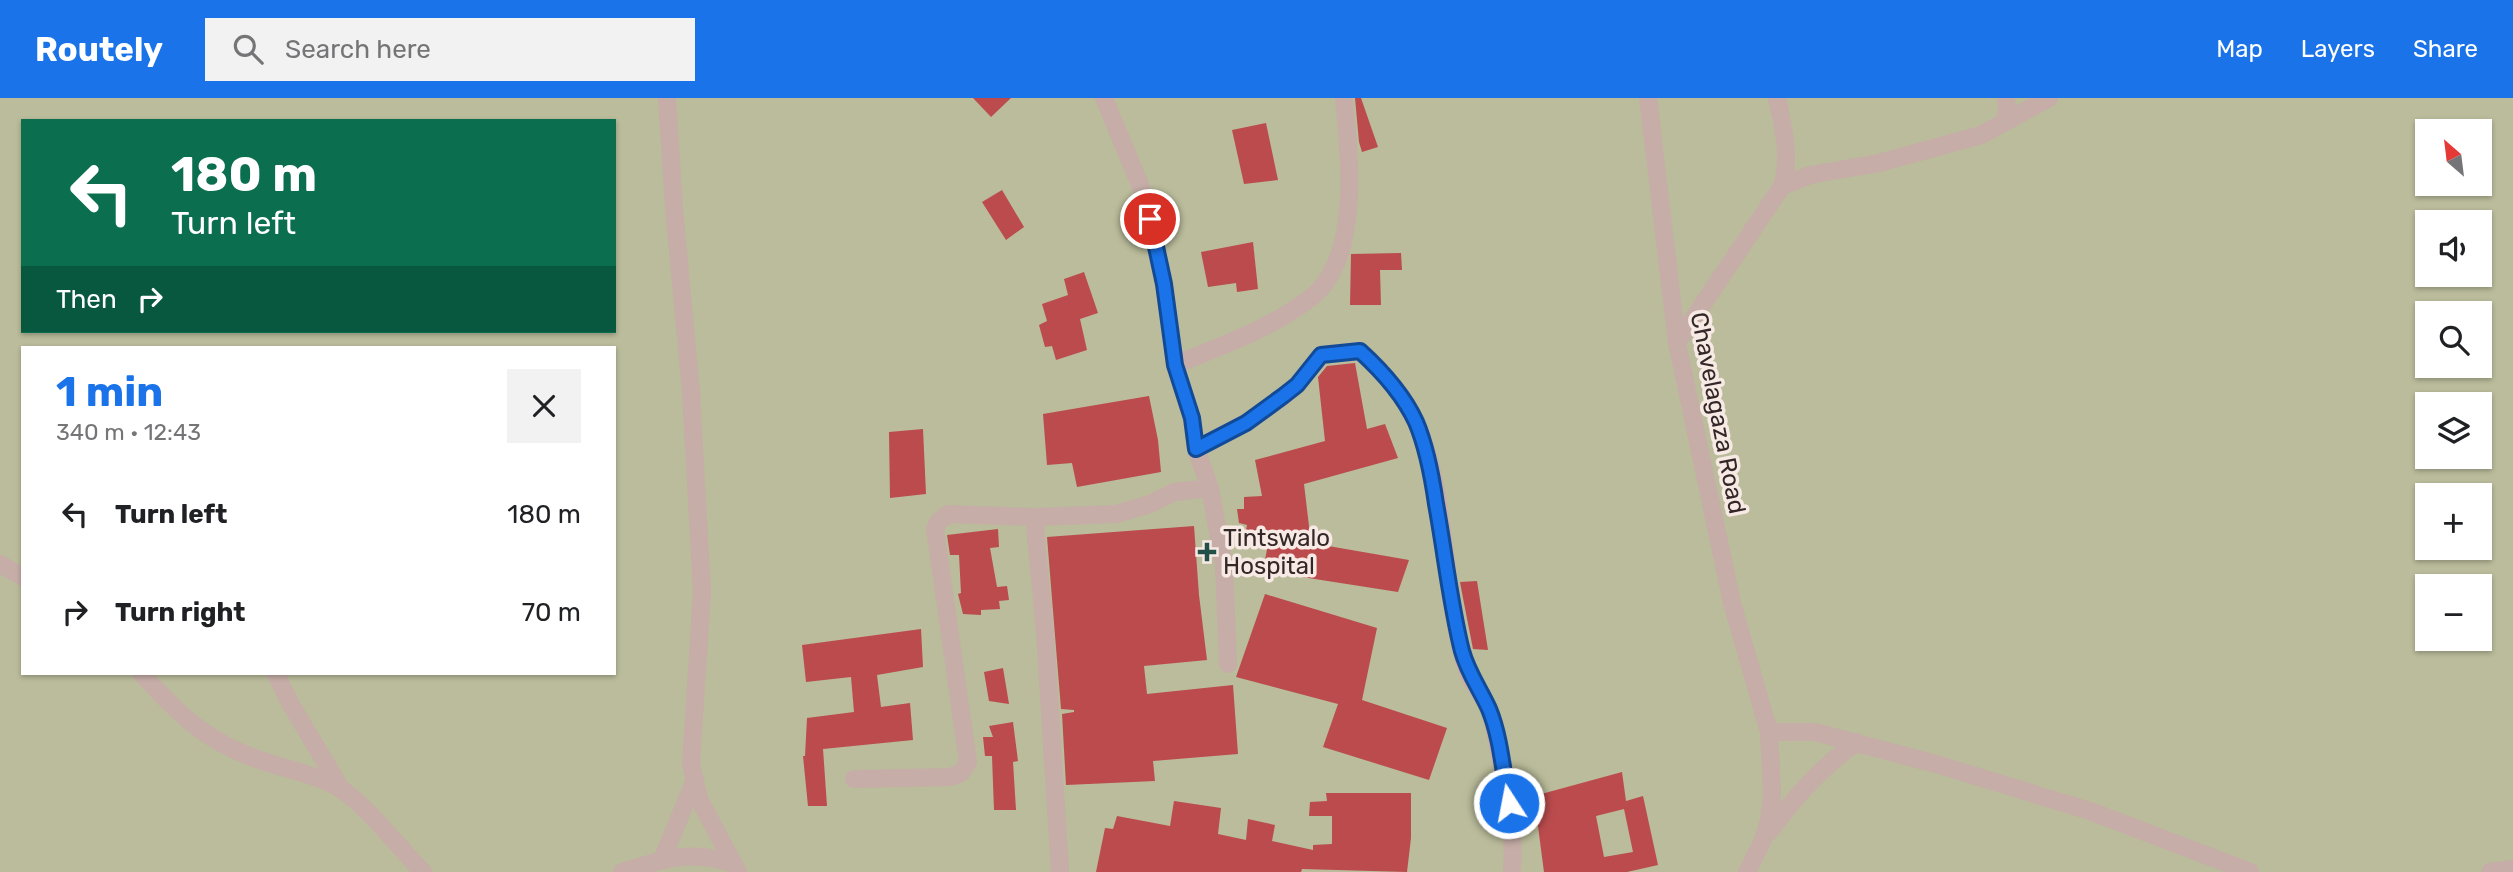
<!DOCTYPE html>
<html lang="en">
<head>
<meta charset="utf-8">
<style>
  :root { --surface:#fff; --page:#f2f2f2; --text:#202124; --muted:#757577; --accent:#1a73e8 }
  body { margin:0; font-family:Rubik,sans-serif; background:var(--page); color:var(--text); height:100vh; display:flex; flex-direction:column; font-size:26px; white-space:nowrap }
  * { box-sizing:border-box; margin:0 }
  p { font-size:23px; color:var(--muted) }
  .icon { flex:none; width:38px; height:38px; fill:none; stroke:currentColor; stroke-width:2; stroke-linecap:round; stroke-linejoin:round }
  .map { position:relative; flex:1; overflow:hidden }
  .details { position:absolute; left:21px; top:248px; width:595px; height:329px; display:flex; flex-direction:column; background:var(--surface); border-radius:0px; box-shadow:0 2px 5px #0004 }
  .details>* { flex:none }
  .guide { position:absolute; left:21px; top:21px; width:595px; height:214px; border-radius:0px; box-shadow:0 2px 5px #0004; background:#0b6e4f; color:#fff; overflow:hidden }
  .needle { width:46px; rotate:332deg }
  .tools { position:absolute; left:2415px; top:21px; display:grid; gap:14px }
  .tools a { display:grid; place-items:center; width:77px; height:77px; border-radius:0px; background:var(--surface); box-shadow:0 2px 5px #0004; font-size:35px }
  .pin { position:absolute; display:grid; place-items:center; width:60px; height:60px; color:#fff; margin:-30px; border:4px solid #fff; border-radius:50%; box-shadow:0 2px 7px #0007 }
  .me { position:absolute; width:77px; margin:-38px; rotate:349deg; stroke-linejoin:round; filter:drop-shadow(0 0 5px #0008) }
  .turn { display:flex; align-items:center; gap:24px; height:147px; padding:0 35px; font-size:32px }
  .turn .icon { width:91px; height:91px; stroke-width:2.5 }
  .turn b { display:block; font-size:49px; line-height:60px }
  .then { display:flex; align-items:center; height:66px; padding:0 35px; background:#0003; gap:14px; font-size:26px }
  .round { display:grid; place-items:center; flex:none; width:74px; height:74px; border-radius:0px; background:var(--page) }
  .overview { display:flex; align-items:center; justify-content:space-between; height:119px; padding:0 35px }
  h1 { font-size:42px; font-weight:700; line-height:52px; color:var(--accent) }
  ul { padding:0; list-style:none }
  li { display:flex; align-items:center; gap:21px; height:98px; padding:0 35px }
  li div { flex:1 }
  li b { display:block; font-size:26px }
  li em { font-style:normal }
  header { display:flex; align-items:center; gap:42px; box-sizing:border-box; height:98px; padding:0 35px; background:var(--accent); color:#fff }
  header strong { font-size:33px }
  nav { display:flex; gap:38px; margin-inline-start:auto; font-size:24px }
  .search { width:490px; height:63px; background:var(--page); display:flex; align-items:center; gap:18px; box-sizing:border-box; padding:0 24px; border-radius:0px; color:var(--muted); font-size:26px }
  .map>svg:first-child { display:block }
  .green { fill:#babc9b; fill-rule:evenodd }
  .building { fill:#bb4b4d; fill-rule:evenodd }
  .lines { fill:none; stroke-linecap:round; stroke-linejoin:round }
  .minor { stroke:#c6ada7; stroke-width:18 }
  .route-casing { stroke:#114b97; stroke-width:18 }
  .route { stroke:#1a73e8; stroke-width:12 }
  .poi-dot { fill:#205047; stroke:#f7eae5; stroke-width:2.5 }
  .labels { text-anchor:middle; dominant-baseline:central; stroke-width:7; stroke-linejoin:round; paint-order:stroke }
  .street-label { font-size:24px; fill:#332727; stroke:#f7eae5 }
  .poi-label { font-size:24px; fill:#332727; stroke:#f7eae5; text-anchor:start }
</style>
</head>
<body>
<header>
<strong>Routely</strong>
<div class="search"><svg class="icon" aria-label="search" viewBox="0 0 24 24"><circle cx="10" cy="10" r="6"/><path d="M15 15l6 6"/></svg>Search here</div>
<nav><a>Map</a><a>Layers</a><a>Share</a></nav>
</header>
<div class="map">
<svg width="2513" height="774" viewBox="0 0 2513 774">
  <rect width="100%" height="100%" fill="#efdfda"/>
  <path class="green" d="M 0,0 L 2513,0 L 2513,774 L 0,774 ZM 23,23 L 614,23 L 614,233 L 23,233 ZM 2427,33 L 2480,33 L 2480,86 L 2427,86 ZM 2427,124 L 2480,124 L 2480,177 L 2427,177 ZM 2427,215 L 2480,215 L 2480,268 L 2427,268 ZM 23,250 L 614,250 L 614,576 L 23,576 ZM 2427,306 L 2480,306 L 2480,359 L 2427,359 ZM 2427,397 L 2480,397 L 2480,450 L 2427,450 ZM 2427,488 L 2480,488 L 2480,541 L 2427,541 Z"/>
  <path class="building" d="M 973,0 L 1011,0 L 991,19 Z
    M 1355,0 L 1361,0 L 1378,49 L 1362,54 L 1359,44 Z
    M 1266,25 L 1278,82 L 1244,86 L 1232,32 Z
    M 1002,92 L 1024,129 L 1006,142 L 982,104 Z
    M 1253,144 L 1258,191 L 1237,194 L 1236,185 L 1208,189 L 1201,154 Z
    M 1401,155 L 1402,172 L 1380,172 L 1381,207 L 1350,207 L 1351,156 Z
    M 1084,174 L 1098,215 L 1080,221 L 1087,252 L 1056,262 L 1052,248 L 1045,249 L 1039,227 L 1047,223 L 1042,206 L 1068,197 L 1064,181 Z
    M 1355,265 L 1367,331 L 1385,326 L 1398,360 L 1304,386 L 1311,445 L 1409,462 L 1398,494 L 1263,473 L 1270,435 L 1245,437 L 1247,427 L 1239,425 L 1237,411 L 1244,411 L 1244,399 L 1262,398 L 1255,362 L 1325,343 L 1318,279 L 1327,268 Z
    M 1149,298 L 1158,342 L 1161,374 L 1077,389 L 1072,365 L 1047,367 L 1043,316 Z
    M 923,331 L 926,396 L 890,400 L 889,334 Z
    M 1194,428 L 1199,497 L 1207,562 L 1144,568 L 1147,596 L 1233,587 L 1238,656 L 1153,663 L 1155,683 L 1066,687 L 1062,616 L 1074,614 L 1074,612 L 1061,611 L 1047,439 Z
    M 998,431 L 999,449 L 990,450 L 997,489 L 1007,488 L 1009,502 L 999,503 L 1000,511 L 981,512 L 981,517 L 963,516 L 958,496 L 961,495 L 959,457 L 950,457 L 947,437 Z
    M 1477,483 L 1488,552 L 1473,551 L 1463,500 L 1460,484 Z
    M 1265,496 L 1377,530 L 1362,602 L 1447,630 L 1429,682 L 1323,649 L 1338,606 L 1236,579 Z
    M 921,531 L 923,569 L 877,577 L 881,609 L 910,605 L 913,642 L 823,651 L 827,708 L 808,708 L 803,658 L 805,658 L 807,620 L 854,614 L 851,579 L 806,584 L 802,547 Z
    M 1003,570 L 1009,606 L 989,603 L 984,574 Z
    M 1013,624 L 1018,663 L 1013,664 L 1016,712 L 994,712 L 992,658 L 985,658 L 983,639 L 993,639 L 989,628 Z
    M 1622,674 L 1626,703 L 1643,698 L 1658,767 L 1627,774 L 1544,774 L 1534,698 ZM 1624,711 L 1633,754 L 1604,759 L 1596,718 Z
    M 1326,695 L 1411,695 L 1411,740 L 1407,774 L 1302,771 L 1301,774 L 1096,774 L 1105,730 L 1113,731 L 1117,718 L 1170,728 L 1174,703 L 1221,710 L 1218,736 L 1246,742 L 1248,721 L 1275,727 L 1272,743 L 1313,752 L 1313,747 L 1332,746 L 1332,718 L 1309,718 L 1310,704 L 1327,703 Z"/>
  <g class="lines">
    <path class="minor" d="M 667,0 L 674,110 L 691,294 L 702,494 L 691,665 L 699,701 L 738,774
      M 1648,0 L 1677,245 L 1732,505 L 1769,634 L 1772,696 L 1769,722 L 1763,742 L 1747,774
      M 2004,25 L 2007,14 L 2006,0
      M 1782,88 L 1810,77 L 1879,65 L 1981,37 L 2049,0
      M 1677,245 L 1782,88 C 1791,60 1783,29 1777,0
      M 1175,267 C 1222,247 1274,230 1314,197 C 1360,158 1350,57 1344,3
      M 1196,351 L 1246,325 L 1284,298 L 1297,287 L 1321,257 L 1360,253 C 1382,273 1403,296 1416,324 C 1443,385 1442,462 1456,527 C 1459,544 1463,563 1470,579 C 1476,590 1484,600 1489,611 C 1495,627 1497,646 1501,663 C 1508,700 1515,737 1512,774
      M 1210,390 L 1224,468 L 1228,566
      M 1034,419 L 1045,534 L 1060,774
      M 0,466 L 23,479
      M 142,576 C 180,618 208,645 263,663 C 288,672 316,676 339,690 C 366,706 399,750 423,774
      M 276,576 L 290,605 L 340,689
      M 1769,634 L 1815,634 L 1936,666 L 2090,713 L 2250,774
      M 854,681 L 950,679 L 961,675 L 968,664 L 935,431 L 939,423 L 948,416 L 1034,419 L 1116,416 L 1150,406 L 1174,394 L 1210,390 L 1196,351 L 1192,320 L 1175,267 L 1164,186 L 1150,121 L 1140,87 L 1104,0
      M 1769,734 C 1795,699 1821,669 1857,644
      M 662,762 L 694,684
      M 622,774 C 664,761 690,751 734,766
      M 2490,774 L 2513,771"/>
  </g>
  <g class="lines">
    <g class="route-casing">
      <path id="route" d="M 1150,121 L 1164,186 L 1175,267 L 1192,320 L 1196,351 L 1246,325 L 1283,298 L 1297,287 L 1321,257 L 1360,253 C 1382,273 1403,296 1416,324 C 1427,350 1432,378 1436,406 C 1445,455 1450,505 1462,553 C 1468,575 1480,591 1489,611 C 1501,640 1503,675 1509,705"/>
    </g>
    <use href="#route" class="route"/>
  </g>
  <path class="poi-dot" d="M1203.5 443.5h7v7h7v7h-7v7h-7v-7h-7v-7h7z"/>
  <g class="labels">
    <g class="street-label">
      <text transform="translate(1718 315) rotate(79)">Chavelagaza Road</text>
    </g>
    <g class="poi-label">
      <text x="1223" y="440">Tintswalo<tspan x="1223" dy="28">Hospital</tspan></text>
    </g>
  </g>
</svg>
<div class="tools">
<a><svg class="needle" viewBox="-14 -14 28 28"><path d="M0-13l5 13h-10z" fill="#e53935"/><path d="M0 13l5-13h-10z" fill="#757577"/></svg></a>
<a><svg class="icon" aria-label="sound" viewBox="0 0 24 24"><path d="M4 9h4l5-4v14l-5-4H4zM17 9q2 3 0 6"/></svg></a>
<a><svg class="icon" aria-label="search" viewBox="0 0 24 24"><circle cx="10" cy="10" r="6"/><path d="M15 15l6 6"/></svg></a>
<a><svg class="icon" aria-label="layers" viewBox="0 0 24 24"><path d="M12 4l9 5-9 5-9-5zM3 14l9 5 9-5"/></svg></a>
<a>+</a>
<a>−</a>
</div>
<div class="pin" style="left:1150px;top:121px;background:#d93025"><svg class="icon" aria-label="arrive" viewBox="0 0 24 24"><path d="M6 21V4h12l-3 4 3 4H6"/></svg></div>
<svg class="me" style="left:1509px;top:705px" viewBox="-20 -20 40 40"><circle r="17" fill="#1a73e8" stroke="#fff" stroke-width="3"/><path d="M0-11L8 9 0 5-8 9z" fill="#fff"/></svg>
<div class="guide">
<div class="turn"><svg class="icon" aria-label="left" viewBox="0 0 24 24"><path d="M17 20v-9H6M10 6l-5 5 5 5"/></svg><div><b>180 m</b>Turn left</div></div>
<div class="then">Then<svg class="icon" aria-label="right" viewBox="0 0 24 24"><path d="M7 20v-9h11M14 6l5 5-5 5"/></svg></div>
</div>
<section class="details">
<div class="overview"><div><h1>1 min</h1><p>340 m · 12:43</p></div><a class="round"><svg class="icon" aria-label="close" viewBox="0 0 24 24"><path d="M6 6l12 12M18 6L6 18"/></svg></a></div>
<ul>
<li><svg class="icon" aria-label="left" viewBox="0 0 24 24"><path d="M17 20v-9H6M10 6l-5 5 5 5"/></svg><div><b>Turn left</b></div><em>180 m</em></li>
<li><svg class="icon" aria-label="right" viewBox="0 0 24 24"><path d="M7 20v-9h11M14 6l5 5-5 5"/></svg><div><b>Turn right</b></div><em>70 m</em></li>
</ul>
</section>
</div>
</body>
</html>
